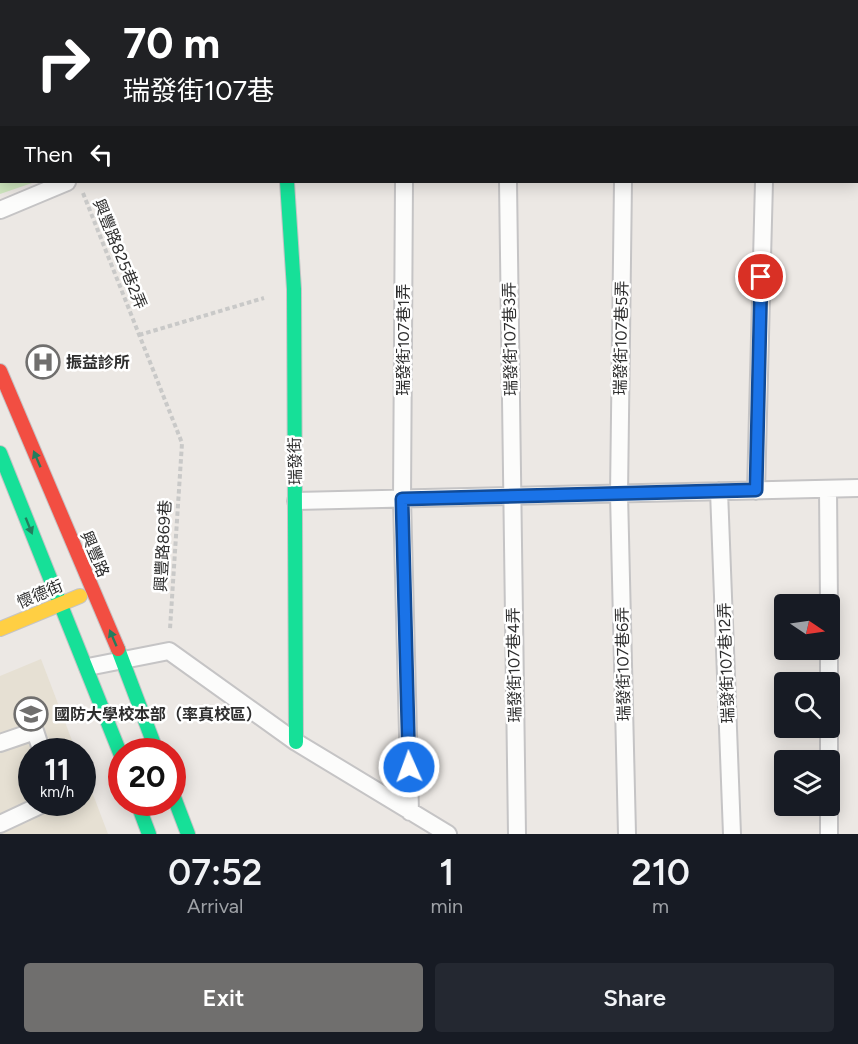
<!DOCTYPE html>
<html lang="en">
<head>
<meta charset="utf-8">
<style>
  :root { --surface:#171b24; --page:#242831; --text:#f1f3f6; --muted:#9ea1a6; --accent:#706f6e }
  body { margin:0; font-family:Figtree,"Noto Sans TC",sans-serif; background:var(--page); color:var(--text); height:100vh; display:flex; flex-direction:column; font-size:22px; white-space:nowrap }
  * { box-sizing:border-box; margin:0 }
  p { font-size:20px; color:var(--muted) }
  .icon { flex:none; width:33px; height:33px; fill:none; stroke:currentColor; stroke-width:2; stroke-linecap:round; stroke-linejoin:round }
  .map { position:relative; height:834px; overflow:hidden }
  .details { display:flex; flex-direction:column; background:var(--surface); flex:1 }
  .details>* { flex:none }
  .banner { position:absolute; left:0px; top:0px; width:858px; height:183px; box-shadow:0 3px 15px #0003; background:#202124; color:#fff; overflow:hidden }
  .needle { width:39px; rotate:103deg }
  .fabs { position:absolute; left:774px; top:594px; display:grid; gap:12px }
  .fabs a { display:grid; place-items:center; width:66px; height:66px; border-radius:6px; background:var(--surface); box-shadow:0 3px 15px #0003; font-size:30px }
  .speed { position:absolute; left:18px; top:738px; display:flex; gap:12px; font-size:30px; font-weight:700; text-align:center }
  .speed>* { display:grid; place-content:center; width:78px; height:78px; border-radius:50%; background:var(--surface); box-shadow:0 3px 15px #0003; line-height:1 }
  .speed small { font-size:15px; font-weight:400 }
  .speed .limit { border:9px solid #d22; background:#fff; color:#111 }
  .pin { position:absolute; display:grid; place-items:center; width:51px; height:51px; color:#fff; margin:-26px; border:3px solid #fff; border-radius:50%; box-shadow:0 2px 6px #0007 }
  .me { position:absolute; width:66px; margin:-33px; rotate:358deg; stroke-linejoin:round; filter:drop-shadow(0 0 4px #0008) }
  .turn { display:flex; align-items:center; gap:21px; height:126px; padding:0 24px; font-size:27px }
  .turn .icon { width:78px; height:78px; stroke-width:2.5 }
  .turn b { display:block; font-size:42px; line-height:51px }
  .then { display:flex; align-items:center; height:57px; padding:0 24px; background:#0003; gap:12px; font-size:22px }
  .eta { display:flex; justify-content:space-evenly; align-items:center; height:102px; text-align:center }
  .eta b { font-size:36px; font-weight:600; line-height:42px }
  .primary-button { display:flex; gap:12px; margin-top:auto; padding:12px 24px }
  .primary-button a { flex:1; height:69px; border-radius:6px; background:var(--accent); color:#fff; font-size:24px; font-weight:600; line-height:69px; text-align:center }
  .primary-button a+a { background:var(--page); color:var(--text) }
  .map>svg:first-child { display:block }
  .education { fill:#e6e0d3 }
  .green { fill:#cee6be }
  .building { fill:#d1cecb; stroke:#d7d4d0; stroke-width:1.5 }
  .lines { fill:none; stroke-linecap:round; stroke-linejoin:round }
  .lane-casing { stroke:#c5c4c5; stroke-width:20 }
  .street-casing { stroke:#c5c4c5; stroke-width:36 }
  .fast-casing { stroke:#c5c4c5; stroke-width:16 }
  .slow-casing { stroke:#c5c4c5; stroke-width:16 }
  .jam-casing { stroke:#c5c4c5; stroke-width:16 }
  .path { stroke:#c9c9c8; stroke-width:4; stroke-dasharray:4.5 3; stroke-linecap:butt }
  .lane { stroke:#fcfcfb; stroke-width:16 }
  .street { stroke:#fcfcfb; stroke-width:33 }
  .fast { stroke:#16e098; stroke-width:14 }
  .slow { stroke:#ffcf43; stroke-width:14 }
  .jam { stroke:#f24e42; stroke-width:14 }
  .oneway { fill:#237e5e }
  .route-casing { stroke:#114b97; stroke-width:15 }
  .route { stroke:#1a73e8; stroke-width:10 }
  .labels { text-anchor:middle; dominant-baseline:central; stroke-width:5; stroke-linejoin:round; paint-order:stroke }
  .street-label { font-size:16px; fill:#2e2e2e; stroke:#fff }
  .poi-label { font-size:16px; font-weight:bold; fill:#2e2e2e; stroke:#fff; text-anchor:start }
</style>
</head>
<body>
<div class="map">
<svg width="858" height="834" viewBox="0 0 858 834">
  <rect width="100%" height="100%" fill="#ece8e4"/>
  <path class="education" d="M 41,659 L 76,751 L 32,752 L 32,802 L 82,802 L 83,768 L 108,834 L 0,834 L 0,676 Z"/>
  <path class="green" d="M 307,0 L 745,0 L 745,1 L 307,2 Z
    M 0,17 L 1,17 L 2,182 L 35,182 L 0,194 Z"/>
  <path class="building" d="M 852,0 L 858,0 L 858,64 L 856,64 L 856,2 Z"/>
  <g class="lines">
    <g class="lane-casing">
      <path id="lane" d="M 757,0 L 757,2
        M 856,136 L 858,136
        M 404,182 L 402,499 L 410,812
        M 508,182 L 517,834
        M 623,182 L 619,494 L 627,834
        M 0,210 L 67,182
        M 828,489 L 829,604
        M 719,491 L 732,834
        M 756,491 L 764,182
        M 296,501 L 858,488
        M 829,650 L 829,682
        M 88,667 L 169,651 L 296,742 L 448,834
        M 829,728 L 829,760
        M 0,743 L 35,731 L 42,752
        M 829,806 L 829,834
        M 0,824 L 47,802"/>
    </g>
    <g class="street-casing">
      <path id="street" d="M 277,0 L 277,2"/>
    </g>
    <g class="fast-casing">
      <path id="fast" d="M 287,182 L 294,289 L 296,742
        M 0,453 L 122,758
        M 118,649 L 157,752
        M 172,792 L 188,834
        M 137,802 L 149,834"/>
    </g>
    <g class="slow-casing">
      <path id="slow" d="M 0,629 L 80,596"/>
    </g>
    <g class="jam-casing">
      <path id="jam" d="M 0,371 L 118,649"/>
    </g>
    <path class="path" d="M 83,193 L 182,443 L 170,629
      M 139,335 L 264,298"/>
    <use href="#lane" class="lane"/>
    <use href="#street" class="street"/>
    <use href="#fast" class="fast"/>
    <use href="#slow" class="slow"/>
    <use href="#jam" class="jam"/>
  </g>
  <defs><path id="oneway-solid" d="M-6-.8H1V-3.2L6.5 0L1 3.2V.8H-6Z" transform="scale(1.5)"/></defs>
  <g class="oneway">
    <use href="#oneway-solid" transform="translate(37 459) rotate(-113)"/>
    <use href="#oneway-solid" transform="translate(29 526) rotate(68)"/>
    <use href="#oneway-solid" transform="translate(113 638) rotate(-113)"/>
  </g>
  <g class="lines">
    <g class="route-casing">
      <path id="route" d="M 409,767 L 402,499 L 756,490 L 761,277"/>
    </g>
    <use href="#route" class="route"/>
  </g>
  <defs>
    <g id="hospital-ring" transform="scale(1.725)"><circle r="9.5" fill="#fff" stroke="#706f6e" stroke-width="1.5"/><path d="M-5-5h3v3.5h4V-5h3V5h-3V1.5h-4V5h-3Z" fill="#706f6e"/></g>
    <g id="university-ring" transform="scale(1.725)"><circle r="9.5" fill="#fff" stroke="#706f6e" stroke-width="1.5"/><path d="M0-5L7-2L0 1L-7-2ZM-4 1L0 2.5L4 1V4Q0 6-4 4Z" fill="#706f6e"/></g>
  </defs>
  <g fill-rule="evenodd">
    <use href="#hospital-ring" x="43" y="362"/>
    <use href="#university-ring" x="31" y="714"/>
  </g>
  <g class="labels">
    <g class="street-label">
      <text transform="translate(120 254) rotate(68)">興豐路825巷2弄</text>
      <text transform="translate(621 338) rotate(-89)">瑞發街107巷5弄</text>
      <text transform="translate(510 339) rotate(-91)">瑞發街107巷3弄</text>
      <text transform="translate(403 340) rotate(-90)">瑞發街107巷1弄</text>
      <text transform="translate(295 461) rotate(-91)">瑞發街</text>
      <text transform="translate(163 546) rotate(-87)">興豐路869巷</text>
      <text transform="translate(95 554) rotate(67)">興豐路</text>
      <text transform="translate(40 594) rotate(-23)">懷德街</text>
      <text transform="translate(726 663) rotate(-92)">瑞發街107巷12弄</text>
      <text transform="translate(623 664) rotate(-91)">瑞發街107巷6弄</text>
      <text transform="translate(514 665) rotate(-91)">瑞發街107巷4弄</text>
    </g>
    <g class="poi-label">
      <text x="66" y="362">振益診所</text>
      <text x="54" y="714">國防大學校本部（率真校區）</text>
    </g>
  </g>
</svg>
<div class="fabs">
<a><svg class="needle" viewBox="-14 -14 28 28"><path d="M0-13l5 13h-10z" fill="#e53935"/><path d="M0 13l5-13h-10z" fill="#9ea1a6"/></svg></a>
<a><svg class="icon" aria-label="search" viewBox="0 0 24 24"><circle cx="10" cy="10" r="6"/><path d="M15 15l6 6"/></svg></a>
<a><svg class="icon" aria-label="layers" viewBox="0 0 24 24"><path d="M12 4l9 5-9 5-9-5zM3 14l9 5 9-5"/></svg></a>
</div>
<div class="speed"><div>11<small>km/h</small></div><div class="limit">20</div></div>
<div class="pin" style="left:761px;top:277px;background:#d93025"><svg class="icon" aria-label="arrive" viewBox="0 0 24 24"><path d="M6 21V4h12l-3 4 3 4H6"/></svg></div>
<svg class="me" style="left:409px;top:767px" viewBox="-20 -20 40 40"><circle r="17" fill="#1a73e8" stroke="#fff" stroke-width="3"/><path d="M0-11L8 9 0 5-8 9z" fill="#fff"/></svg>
<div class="banner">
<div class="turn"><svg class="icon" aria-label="right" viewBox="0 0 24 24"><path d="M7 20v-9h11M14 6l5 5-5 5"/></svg><div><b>70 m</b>瑞發街107巷</div></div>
<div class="then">Then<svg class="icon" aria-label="left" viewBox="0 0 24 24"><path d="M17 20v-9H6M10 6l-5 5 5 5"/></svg></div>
</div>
</div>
<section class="details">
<div class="eta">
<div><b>07:52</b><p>Arrival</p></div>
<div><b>1</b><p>min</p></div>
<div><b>210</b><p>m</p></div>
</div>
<div class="primary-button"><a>Exit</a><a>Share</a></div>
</section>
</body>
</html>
